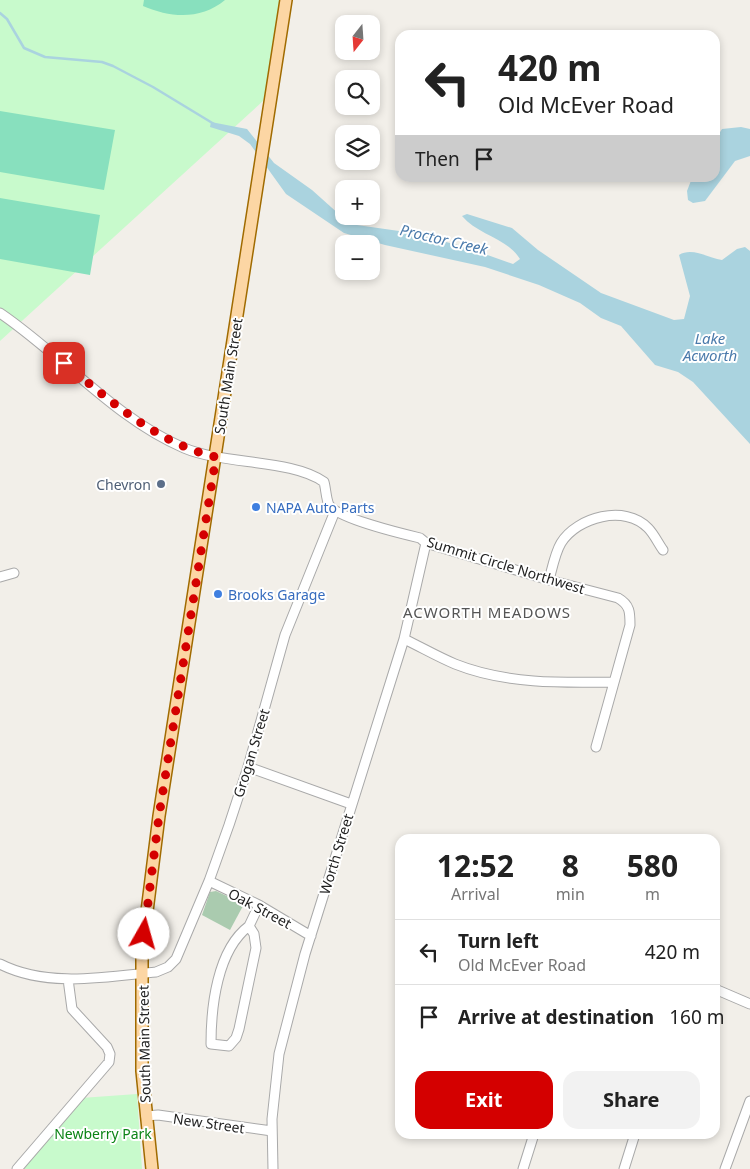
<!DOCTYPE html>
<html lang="en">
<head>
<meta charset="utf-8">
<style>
  :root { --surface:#fff; --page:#f2f2f2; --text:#222; --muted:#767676; --line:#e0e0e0; --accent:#d40000 }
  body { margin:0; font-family:"Noto Sans",sans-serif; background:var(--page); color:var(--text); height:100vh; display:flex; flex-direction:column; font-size:19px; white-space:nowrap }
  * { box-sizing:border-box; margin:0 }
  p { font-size:16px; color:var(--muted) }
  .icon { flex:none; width:28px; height:28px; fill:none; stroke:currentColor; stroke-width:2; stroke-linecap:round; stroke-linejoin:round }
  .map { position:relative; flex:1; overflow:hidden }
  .side { position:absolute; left:395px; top:834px; width:325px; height:305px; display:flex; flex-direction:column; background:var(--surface); border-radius:15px; box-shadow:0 2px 8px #0003 }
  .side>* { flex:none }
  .guide { position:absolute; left:395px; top:30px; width:325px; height:152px; border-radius:15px; box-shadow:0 2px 8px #0003; background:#fff; color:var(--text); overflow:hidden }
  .needle { width:32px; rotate:197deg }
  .buttons { position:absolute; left:335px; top:15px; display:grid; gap:10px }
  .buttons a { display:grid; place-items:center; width:45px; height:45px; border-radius:10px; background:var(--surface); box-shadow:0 2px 8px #0003; font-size:25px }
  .pin { position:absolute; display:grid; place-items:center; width:42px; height:42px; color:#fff; margin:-21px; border-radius:10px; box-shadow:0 2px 8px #0006 }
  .me { position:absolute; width:55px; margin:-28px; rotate:7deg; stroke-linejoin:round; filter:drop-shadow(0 0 4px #0008) }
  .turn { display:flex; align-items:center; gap:18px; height:105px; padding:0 20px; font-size:22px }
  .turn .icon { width:65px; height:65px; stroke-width:2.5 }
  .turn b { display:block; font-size:35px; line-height:42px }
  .then { display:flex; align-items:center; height:48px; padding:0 20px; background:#0003; gap:10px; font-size:19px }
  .eta { display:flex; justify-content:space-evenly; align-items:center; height:85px; text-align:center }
  .eta b { font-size:30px; font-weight:700; line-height:35px }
  .button { display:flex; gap:10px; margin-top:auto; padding:10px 20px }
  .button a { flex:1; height:58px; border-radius:15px; background:var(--accent); color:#fff; font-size:20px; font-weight:700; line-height:58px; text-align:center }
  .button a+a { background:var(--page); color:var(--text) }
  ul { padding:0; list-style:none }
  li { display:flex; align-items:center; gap:15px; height:65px; padding:0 20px; border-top:1px solid var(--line) }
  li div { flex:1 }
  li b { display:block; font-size:19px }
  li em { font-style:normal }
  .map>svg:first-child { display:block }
  .cemetery { fill:#aacbaf }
  .park { fill:#c8facc }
  .pitch { fill:#88e0be }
  .water { fill:#aad3df }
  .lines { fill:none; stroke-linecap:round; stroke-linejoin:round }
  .stream { stroke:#aad3df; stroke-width:2.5 }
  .minor-casing { stroke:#a9a9a9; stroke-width:11 }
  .major-casing { stroke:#a06b00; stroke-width:14 }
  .minor { stroke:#fff; stroke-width:9 }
  .major { stroke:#fcd6a4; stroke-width:11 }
  .route { stroke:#d40000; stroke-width:9; stroke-dasharray:0 16.2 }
  .service-dot { fill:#5c6f8a; stroke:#fff; stroke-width:2 }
  .shop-dot { fill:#3f7fe0; stroke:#fff; stroke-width:2 }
  .labels { text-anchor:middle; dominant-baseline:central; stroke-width:4; stroke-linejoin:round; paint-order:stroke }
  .street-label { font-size:14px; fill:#222; stroke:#fff }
  .service-label { font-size:14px; fill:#4e5e75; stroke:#fff; text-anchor:end }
  .shop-label { font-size:14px; fill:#366cbe; stroke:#fff; text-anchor:start }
  .park-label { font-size:14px; fill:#0c8416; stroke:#fff }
  .water-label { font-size:15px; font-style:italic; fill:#4a7aab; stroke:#fff }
  .neighbourhood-label { font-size:15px; letter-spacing:1px; fill:#555; stroke:#fff }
</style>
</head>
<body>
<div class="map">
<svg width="750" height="1169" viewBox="0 0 750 1169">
  <rect width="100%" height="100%" fill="#f2efe9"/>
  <path class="cemetery" d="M 216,891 L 244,904 L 230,930 L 202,915 L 210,892 Z"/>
  <path class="park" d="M 0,0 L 286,0 L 263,101 L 0,341 Z
    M 137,1094 L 142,1169 L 20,1169 L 81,1098 Z"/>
  <path class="pitch" d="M 144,0 L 225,0 C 201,20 171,18 143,6 Z
    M 0,111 L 115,130 L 104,190 L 0,172 Z
    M 0,198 L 100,215 L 90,275 L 0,259 Z"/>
  <path class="water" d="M 211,122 L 247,129 L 274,163 L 312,190 L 350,224 L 406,232 L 462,246 L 513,264 L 520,259 C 507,238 478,235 462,216 L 467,214 L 512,228 L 538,250 L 601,293 L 674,320 L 684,319 L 690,296 L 679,255 C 692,247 709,258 722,260 L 737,249 L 745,247 L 750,251 L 750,444 L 693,382 L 678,372 L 655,365 L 621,326 L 601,318 L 580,303 L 539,285 L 485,267 L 385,245 L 344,233 L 286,194 L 250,144 L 239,136 L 210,127 Z
    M 741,127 L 750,129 L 750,156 L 735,161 L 705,201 L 693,203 L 688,200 L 687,191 L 692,178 L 715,178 L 715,140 L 722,129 Z"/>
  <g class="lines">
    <path class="stream" d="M 0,13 L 7,19 L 24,48 L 45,57 L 102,62 L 113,66 L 153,87 L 214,124"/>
    <g class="minor-casing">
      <path id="minor" d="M 0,313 C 62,355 114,418 184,448 C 224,465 292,459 324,482 C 326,489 326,499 329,505 C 337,518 403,534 420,538 L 426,543 L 549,580 L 618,598 C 630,605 630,612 630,625 L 596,747
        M 0,577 L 14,573
        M 549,580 C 552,569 555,553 561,543 C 577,517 625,504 648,528 C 654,534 658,543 663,550
        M 404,639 C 421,647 438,657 455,664 C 505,684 561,683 613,682
        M 248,767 L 351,804
        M 209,881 L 259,905 L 311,936
        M 249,926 L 254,934 L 256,948 L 239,1029 L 236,1038 L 229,1046 L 211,1044 C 211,1007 217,950 249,926 Z
        M 249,926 L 259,905
        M 0,964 C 47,988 106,977 156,972 L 168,967 L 176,959 L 209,881 L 229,825 L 248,767 L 285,635 L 335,511
        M 715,989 L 750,1004
        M 146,1116 L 158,1115 L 272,1131
        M 17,1169 L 109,1062 L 110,1054 L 107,1047 L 72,1009 L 68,979
        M 273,1169 L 272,1119 L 279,1054 L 305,954 L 404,639 L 426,543
        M 523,1169 L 534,1134
        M 624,1169 L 635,1134
        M 725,1169 L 750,1101"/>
    </g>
    <g class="major-casing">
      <path id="major" d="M 152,1169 L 142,1071 L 142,951 L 159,816 L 286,0"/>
    </g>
    <use href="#minor" class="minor"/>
    <use href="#major" class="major"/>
  </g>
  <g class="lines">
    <path class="route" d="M 64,363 C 110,400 156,443 216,457 L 159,816 L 144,934"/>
  </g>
  <circle class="service-dot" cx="161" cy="484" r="5"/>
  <g class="shop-dot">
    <circle cx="256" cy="507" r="5"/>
    <circle cx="218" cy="594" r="5"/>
  </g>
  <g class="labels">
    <g class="street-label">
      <text transform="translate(228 376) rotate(-81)">South Main Street</text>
      <text transform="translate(506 565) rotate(17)">Summit Circle Northwest</text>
      <text transform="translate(251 753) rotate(-73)">Grogan Street</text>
      <text transform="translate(336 854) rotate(-73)">Worth Street</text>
      <text transform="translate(260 908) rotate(28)">Oak Street</text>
      <text transform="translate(144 1044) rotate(-91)">South Main Street</text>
      <text transform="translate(209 1123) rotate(8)">New Street</text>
    </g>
    <g class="service-label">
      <text x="151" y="484">Chevron</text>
    </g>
    <g class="shop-label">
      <text x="266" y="507">NAPA Auto Parts</text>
      <text x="228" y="594">Brooks Garage</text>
    </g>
    <g class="park-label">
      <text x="103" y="1133">Newberry Park</text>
    </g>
    <g class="water-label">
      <text transform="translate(444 239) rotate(13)">Proctor Creek</text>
      <text x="710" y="338">Lake<tspan x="710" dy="17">Acworth</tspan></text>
    </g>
    <g class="neighbourhood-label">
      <text x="487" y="612">ACWORTH MEADOWS</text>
    </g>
  </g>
</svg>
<div class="buttons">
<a><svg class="needle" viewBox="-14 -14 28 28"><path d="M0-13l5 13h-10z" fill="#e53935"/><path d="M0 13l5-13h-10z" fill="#767676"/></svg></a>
<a><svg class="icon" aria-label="search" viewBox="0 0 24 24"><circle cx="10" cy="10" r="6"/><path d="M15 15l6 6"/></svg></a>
<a><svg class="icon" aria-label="layers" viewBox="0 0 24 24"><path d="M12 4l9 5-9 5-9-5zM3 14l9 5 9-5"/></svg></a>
<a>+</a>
<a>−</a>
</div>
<div class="pin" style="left:64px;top:363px;background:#d93025"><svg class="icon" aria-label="arrive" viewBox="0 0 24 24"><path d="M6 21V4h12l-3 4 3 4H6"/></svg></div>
<svg class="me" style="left:144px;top:934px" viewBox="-20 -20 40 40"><circle r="19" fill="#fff"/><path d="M0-13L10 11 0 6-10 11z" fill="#d40000"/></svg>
<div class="guide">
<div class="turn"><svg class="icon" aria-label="left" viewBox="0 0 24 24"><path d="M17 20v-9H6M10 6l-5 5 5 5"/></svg><div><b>420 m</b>Old McEver Road</div></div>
<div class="then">Then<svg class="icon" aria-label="arrive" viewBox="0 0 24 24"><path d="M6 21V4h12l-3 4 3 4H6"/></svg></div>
</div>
<section class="side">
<div class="eta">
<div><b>12:52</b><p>Arrival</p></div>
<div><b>8</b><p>min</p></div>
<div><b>580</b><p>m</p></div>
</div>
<ul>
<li><svg class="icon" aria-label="left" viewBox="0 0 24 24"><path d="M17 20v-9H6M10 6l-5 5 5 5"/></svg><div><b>Turn left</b><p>Old McEver Road</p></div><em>420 m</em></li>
<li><svg class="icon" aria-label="arrive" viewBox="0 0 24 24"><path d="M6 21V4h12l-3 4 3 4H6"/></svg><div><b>Arrive at destination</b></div><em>160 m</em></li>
</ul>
<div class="button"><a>Exit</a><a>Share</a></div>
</section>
</div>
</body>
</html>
